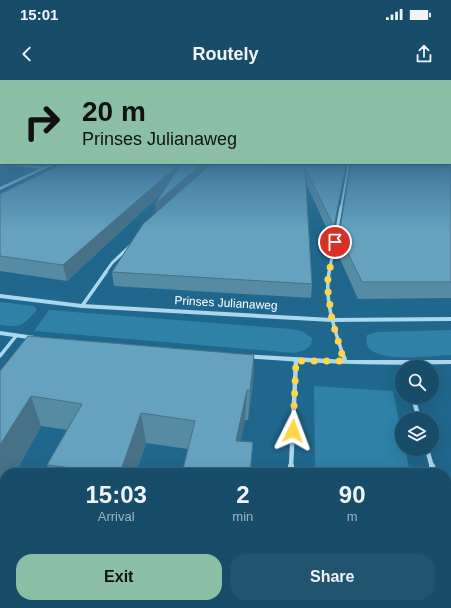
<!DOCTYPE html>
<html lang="en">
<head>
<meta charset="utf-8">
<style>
  :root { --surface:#174d69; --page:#20546f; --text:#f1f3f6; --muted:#9eb4c0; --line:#36647d; --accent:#8abfa5 }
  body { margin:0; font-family:Helvetica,sans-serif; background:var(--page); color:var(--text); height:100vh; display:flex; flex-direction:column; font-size:15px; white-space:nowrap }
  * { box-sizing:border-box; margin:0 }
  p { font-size:13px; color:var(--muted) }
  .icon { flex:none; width:22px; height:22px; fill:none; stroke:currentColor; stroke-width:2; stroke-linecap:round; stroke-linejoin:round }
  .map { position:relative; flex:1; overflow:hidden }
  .drawer { position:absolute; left:0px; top:388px; width:451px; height:140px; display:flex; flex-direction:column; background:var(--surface); border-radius:16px 16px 0 0; box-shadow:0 4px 16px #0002,0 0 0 1px var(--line) }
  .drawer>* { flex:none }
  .top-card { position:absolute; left:0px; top:0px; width:451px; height:84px; box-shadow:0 4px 16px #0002,0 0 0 1px var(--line); background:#8abfa5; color:#111; overflow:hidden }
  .tools { position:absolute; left:395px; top:280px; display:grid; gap:8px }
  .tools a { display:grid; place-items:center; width:44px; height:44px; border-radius:50%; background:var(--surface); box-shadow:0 4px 16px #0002,0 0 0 1px var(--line); font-size:20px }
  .pin { position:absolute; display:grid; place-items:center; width:34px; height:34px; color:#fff; margin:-17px; border:2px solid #fff; border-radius:50%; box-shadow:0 1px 4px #0007 }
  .me { position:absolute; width:44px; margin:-22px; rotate:3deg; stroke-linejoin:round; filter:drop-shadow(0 0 3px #0008) }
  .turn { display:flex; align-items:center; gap:14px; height:84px; padding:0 16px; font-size:18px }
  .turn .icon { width:52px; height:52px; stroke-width:2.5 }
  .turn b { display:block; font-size:28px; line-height:34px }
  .eta { display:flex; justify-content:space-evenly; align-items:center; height:68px; text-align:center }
  .eta b { font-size:24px; font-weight:700; line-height:28px }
  .primary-button { display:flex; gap:8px; margin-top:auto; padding:8px 16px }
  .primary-button a { flex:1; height:46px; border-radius:16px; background:var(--accent); color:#111; font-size:16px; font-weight:700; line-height:46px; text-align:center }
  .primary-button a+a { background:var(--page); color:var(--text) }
  .status { display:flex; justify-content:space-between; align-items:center; height:28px; padding:0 20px; background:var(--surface); direction:ltr }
  .status svg { height:11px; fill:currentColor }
  header { display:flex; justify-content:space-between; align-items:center; height:52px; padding:0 16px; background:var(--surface); font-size:18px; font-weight:700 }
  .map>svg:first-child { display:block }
  .green { fill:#2f81a7 }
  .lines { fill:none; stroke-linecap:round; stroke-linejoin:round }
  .path { stroke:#abd7ec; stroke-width:4; stroke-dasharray:3 4.5; stroke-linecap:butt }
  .pedestrian { stroke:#abd7ec; stroke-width:2 }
  .minor-far4 { stroke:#abd7ec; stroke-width:2 }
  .minor-far3 { stroke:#abd7ec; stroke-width:3 }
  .minor-far2 { stroke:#abd7ec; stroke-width:3.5 }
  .minor-far1 { stroke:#abd7ec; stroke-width:4.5 }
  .minor { stroke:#abd7ec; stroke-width:6 }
  .tertiary { fill:#abd7ec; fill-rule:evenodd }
  .wall { fill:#568ba4 }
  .shaded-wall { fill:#467186 }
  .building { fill:#64a2bf; stroke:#467186 }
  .route { stroke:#ffd54a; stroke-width:7; stroke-dasharray:0 12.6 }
  .labels { text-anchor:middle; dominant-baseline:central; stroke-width:4; stroke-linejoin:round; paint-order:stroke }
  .street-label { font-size:12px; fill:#fff; stroke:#1f678c }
</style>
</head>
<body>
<div class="status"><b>15:01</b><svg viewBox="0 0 49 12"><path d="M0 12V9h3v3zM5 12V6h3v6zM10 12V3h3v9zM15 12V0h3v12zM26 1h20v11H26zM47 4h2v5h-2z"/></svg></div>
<header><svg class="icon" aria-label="back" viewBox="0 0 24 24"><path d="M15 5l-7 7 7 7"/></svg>Routely<svg class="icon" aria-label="share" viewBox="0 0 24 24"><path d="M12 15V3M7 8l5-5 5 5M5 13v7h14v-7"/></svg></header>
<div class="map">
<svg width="451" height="528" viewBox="0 0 451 528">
  <rect width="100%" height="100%" fill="#1f678c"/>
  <path class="green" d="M 0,222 L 34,226 L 37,230 C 22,246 21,248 0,245 Z
    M 49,230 L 291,249 L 302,251 L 312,258 L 311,265 L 305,270 L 294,273 L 34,251 Z
    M 451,250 L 451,275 C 430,276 390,282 372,271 C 366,267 366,261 367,255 L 377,252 Z
    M 314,306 L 393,311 L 402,356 L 402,369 L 405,369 L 410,393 L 315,393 Z
    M 316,523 L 437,523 L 438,528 L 316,528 Z"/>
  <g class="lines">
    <path class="path" d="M 446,490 L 451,490"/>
    <path class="pedestrian" d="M 3,83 L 44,88"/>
    <path class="minor-far4" d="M 341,128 L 349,83"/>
    <path class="minor-far3" d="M 105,193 L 112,183 L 130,166
      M 329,193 L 341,127"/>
    <path class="minor-far2" d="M 329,192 C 324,221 335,251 344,278
      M 82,226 L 106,192
      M 0,276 L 16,256"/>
    <path class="minor-far1" d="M 344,277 L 345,281
      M 413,317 L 419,339
      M 427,369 L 432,387
      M 291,387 L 296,281"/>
    <path class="minor" d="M 432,386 L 434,393
      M 291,393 L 291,386
      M 446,439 L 451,458
      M 285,523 L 285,528"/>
    <path class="tertiary" d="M 52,83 L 57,83 L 0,110 L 0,107 Z
      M 0,214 L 82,224 L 332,238 L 451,237 L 451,241 L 332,242 L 82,228 L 0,218 Z
      M 0,251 L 35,256 L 38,258 L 35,260 L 0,255 Z
      M 242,274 L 348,280 L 451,280 L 451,284 C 382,286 314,284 245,278 L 241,276 Z"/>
  </g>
  <path class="wall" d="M 451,77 L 451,218 L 358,219 L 336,170 L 351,83 L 450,83 Z
    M 64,83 L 347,83 L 346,84 L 332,160 L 306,103 L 312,204 L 311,218 L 114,206 L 112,192 L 156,133 L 162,113 L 67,201 L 0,191 L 0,114 Z
    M 254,275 L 253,304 L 248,340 L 245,340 L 188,369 L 146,363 L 136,393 L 50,393 L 47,385 L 68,350 L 41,346 L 15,393 L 5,393 L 0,291 Z"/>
  <path class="shaded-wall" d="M 0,77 L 1,77 L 1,83 L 4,83 L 4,86 L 0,88 Z
    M 203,83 L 217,83 L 156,138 L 155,124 Z
    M 346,84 L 344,95 L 332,160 L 334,147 Z
    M 177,86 L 178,98 L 67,201 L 63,185 Z
    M 254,275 L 253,304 L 248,340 L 250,311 Z
    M 247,310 L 245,340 L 236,390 L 236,361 Z
    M 31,316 L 41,346 L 15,393 L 5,393 L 5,410 L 0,419 L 0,365 Z
    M 141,333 L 146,363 L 136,393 L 120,393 Z
    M 253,362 L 251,393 L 250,393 Z
    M 86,523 L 93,523 L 91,528 L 85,528 Z
    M 234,523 L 237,523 L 236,528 L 234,528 Z"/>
  <path class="building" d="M 450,77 L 451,77 L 451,83 L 447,83 L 450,83 Z
    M 64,83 L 203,83 L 155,124 L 179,87 L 177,86 L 63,185 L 0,176 L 0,114 Z
    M 212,83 L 229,83 L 303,86 L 346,84 L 334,147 L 305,88 L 312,204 L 112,192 L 143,144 Z
    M 351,83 L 381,83 L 451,88 L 451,202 L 362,202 L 339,155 Z
    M 28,256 L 254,275 L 250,311 L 247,310 L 236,361 L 253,362 L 250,393 L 182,393 L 195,341 L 141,333 L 120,393 L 87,393 L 88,390 L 47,385 L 82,324 L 31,316 L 0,365 L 0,291 Z
    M 5,512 L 5,523 L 86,523 L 85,528 L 0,528 L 0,522 Z
    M 148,523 L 234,523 L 234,528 L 146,528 Z"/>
  <linearGradient id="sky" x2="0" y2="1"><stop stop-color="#11394d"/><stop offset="0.51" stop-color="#3c7499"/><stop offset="1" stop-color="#3c7499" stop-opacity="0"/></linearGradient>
  <rect width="451" height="151" fill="url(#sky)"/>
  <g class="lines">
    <path class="route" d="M 293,351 L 296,281 L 344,281 L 332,240 L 327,204 L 335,162"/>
  </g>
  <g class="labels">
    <g class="street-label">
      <text transform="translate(226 223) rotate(3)">Prinses Julianaweg</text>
    </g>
  </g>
</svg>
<div class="tools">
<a><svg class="icon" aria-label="search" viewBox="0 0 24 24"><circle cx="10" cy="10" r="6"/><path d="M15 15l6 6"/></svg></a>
<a><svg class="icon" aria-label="layers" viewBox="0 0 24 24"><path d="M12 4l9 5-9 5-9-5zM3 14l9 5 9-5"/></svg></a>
</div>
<div class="pin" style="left:335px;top:162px;background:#d93025"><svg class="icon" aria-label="arrive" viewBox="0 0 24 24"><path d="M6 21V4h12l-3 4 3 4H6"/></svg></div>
<svg class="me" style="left:293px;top:351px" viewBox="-20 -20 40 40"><path d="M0-17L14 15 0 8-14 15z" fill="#ffd54a" stroke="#fff" stroke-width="4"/></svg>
<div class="top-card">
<div class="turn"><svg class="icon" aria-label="right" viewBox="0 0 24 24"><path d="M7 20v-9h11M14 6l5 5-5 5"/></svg><div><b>20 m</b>Prinses Julianaweg</div></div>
</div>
<section class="drawer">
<div class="eta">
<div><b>15:03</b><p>Arrival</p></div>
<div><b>2</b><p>min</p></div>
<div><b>90</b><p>m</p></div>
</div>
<div class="primary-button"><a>Exit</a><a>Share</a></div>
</section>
</div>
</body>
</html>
